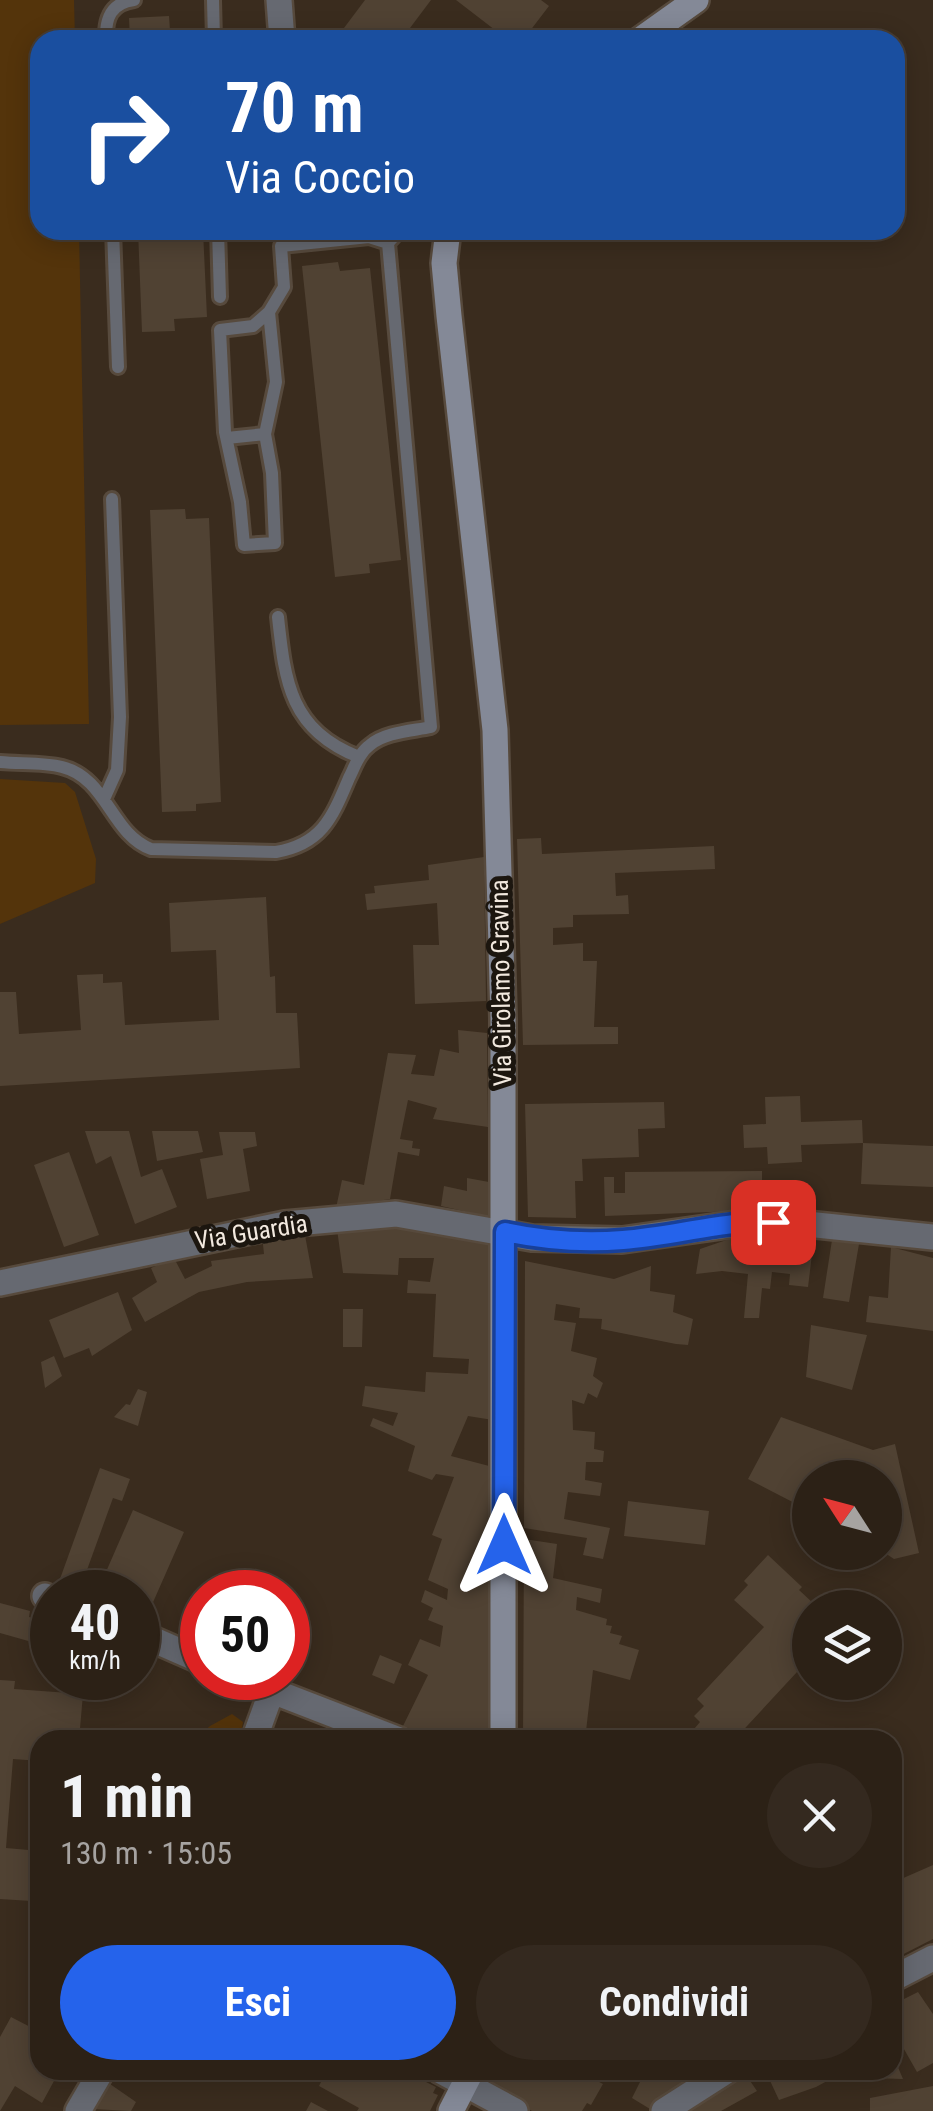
<!DOCTYPE html>
<html lang="it">
<head>
<meta charset="utf-8">
<style>
  :root { --surface:#2c2116; --page:#34291f; --text:#f1f3f6; --muted:#a6a3a1; --line:#483e35; --accent:#2563eb }
  body { margin:0; font-family:"Roboto Condensed",sans-serif; background:var(--page); color:var(--text); height:100vh; display:flex; flex-direction:column; font-size:38px; white-space:nowrap }
  * { box-sizing:border-box; margin:0 }
  p { font-size:32px; color:var(--muted) }
  .icon { flex:none; width:55px; height:55px; fill:none; stroke:currentColor; stroke-width:2; stroke-linecap:round; stroke-linejoin:round }
  .map { position:relative; flex:1; overflow:hidden }
  .drawer { position:absolute; left:30px; top:1730px; width:872px; height:350px; display:flex; flex-direction:column; background:var(--surface); border-radius:30px; box-shadow:0 5px 25px #0003,0 0 0 2px var(--line) }
  .drawer>* { flex:none }
  .hud { position:absolute; left:30px; top:30px; width:875px; height:210px; border-radius:30px; box-shadow:0 5px 25px #0003,0 0 0 2px var(--line); background:#1a4fa0; color:#fff; overflow:hidden }
  .needle { width:65px; rotate:306deg }
  .controls { position:absolute; left:792px; top:1460px; display:grid; gap:20px }
  .controls a { display:grid; place-items:center; width:110px; height:110px; border-radius:50%; background:var(--surface); box-shadow:0 5px 25px #0003,0 0 0 2px var(--line); font-size:50px }
  .speed { position:absolute; left:30px; top:1570px; display:flex; gap:20px; font-size:50px; font-weight:700; text-align:center }
  .speed>* { display:grid; place-content:center; width:130px; height:130px; border-radius:50%; background:var(--surface); box-shadow:0 5px 25px #0003,0 0 0 2px var(--line); line-height:1 }
  .speed small { font-size:25px; font-weight:400 }
  .speed .limit { border:15px solid #d22; background:#fff; color:#111 }
  .pin { position:absolute; display:grid; place-items:center; width:85px; height:85px; color:#fff; margin:-42px; border-radius:20px; box-shadow:0 5px 15px #0006 }
  .me { position:absolute; width:110px; margin:-55px; rotate:0deg; stroke-linejoin:round; filter:drop-shadow(0 0 8px #0008) }
  .turn { display:flex; align-items:center; gap:35px; height:210px; padding:0 30px; font-size:45px }
  .turn .icon { width:130px; height:130px; stroke-width:2.5 }
  .turn b { display:block; font-size:70px; line-height:85px }
  .round { display:grid; place-items:center; flex:none; width:105px; height:105px; border-radius:52px; background:var(--page) }
  .overview { display:flex; align-items:center; justify-content:space-between; height:170px; padding:0 30px }
  h1 { font-size:60px; font-weight:700; line-height:75px }
  .primary-button { display:flex; gap:20px; margin-top:auto; padding:20px 30px }
  .primary-button a { flex:1; height:115px; border-radius:60px; background:var(--accent); color:#fff; font-size:40px; font-weight:700; line-height:115px; text-align:center }
  .primary-button a+a { background:var(--page); color:var(--text) }
  .map>svg:first-child { display:block }
  .green { fill:#54340b }
  .building { fill:#504233 }
  .lines { fill:none; stroke-linecap:round; stroke-linejoin:round }
  .service-casing { stroke:#574a3d; stroke-width:18 }
  .minor-casing { stroke:#574a3d; stroke-width:30 }
  .secondary-casing { stroke:#574a3d; stroke-width:30 }
  .service { stroke:#666971; stroke-width:12 }
  .minor { stroke:#666971; stroke-width:25 }
  .secondary { stroke:#848997; stroke-width:25 }
  .route-casing { stroke:#184099; stroke-width:25 }
  .route { stroke:#2563eb; stroke-width:18 }
  .labels { text-anchor:middle; dominant-baseline:central; stroke-width:10; stroke-linejoin:round; paint-order:stroke }
  .street-label { font-size:25px; fill:#f2e9df; stroke:#1c160f }
</style>
</head>
<body>
<div class="map">
<svg width="933" height="2111" viewBox="0 0 933 2111">
  <rect width="100%" height="100%" fill="#3a2c1e"/>
  <path class="green" d="M 0,0 L 74,0 L 75,40 L 40,40 L 40,230 L 79,230 L 89,724 L 0,725 Z
    M 0,779 L 65,783 L 75,792 L 96,859 L 95,883 L 0,924 Z
    M 232,1714 L 243,1722 L 240,1740 L 195,1740 L 210,1726 Z"/>
  <path class="building" d="M 365,0 L 431,0 L 401,40 L 335,40 Z
    M 456,0 L 541,0 L 549,6 L 523,40 L 508,40 Z
    M 169,16 L 170,31 L 195,30 L 195,40 L 130,40 L 129,18 Z
    M 138,230 L 203,230 L 207,317 L 174,319 L 175,331 L 142,332 Z
    M 338,262 L 340,271 L 370,268 L 401,560 L 369,564 L 370,573 L 335,577 L 302,266 Z
    M 185,509 L 186,519 L 209,518 L 221,802 L 196,804 L 196,811 L 162,812 L 150,510 Z
    M 541,838 L 542,854 L 714,846 L 715,869 L 615,873 L 616,896 L 628,895 L 629,914 L 573,915 L 573,927 L 553,928 L 553,945 L 583,943 L 583,961 L 597,961 L 594,1027 L 618,1027 L 618,1044 L 523,1045 L 517,839 Z
    M 484,857 L 486,1001 L 415,1004 L 413,945 L 439,945 L 437,903 L 367,910 L 365,894 L 375,893 L 374,886 L 429,880 L 428,865 Z
    M 266,897 L 270,977 L 275,976 L 276,1013 L 297,1013 L 300,1068 L 0,1086 L 0,992 L 16,992 L 19,1034 L 81,1030 L 77,975 L 103,974 L 103,983 L 122,982 L 125,1025 L 219,1020 L 216,950 L 171,952 L 169,903 Z
    M 458,1030 L 487,1033 L 488,1127 L 433,1119 L 437,1108 L 408,1100 L 400,1139 L 413,1141 L 412,1148 L 420,1149 L 419,1156 L 398,1152 L 390,1199 L 336,1208 L 342,1180 L 364,1185 L 388,1053 L 416,1055 L 411,1074 L 434,1076 L 440,1049 L 459,1053 Z
    M 800,1096 L 801,1122 L 862,1120 L 863,1143 L 801,1145 L 802,1162 L 768,1164 L 767,1147 L 744,1148 L 743,1125 L 766,1124 L 765,1097 Z
    M 664,1102 L 665,1128 L 638,1129 L 639,1157 L 582,1159 L 583,1181 L 575,1181 L 576,1218 L 528,1217 L 525,1104 Z
    M 85,1131 L 129,1131 L 141,1177 L 162,1169 L 177,1207 L 135,1224 L 111,1156 L 96,1164 Z
    M 152,1131 L 198,1131 L 203,1152 L 157,1161 Z
    M 219,1132 L 255,1132 L 257,1146 L 243,1149 L 250,1191 L 207,1199 L 200,1159 L 223,1155 Z
    M 863,1143 L 933,1146 L 933,1187 L 861,1184 Z
    M 69,1152 L 99,1235 L 64,1247 L 34,1165 Z
    M 762,1171 L 762,1203 L 738,1202 L 738,1211 L 605,1216 L 604,1177 L 614,1177 L 614,1193 L 625,1193 L 625,1172 Z
    M 467,1178 L 489,1182 L 490,1217 L 441,1206 L 444,1186 L 467,1191 Z
    M 401,1228 L 494,1243 L 493,1420 L 468,1416 L 451,1456 L 493,1467 L 492,1740 L 439,1740 L 403,1726 L 428,1675 L 408,1665 L 420,1639 L 440,1647 L 443,1626 L 428,1620 L 433,1608 L 421,1602 L 425,1590 L 447,1600 L 448,1589 L 428,1580 L 442,1539 L 432,1535 L 454,1477 L 436,1474 L 432,1480 L 408,1471 L 415,1446 L 370,1426 L 373,1418 L 393,1426 L 398,1413 L 362,1406 L 365,1386 L 425,1392 L 426,1372 L 468,1374 L 469,1359 L 433,1357 L 436,1294 L 407,1293 L 408,1280 L 430,1282 L 434,1258 L 399,1258 L 398,1275 L 343,1273 L 337,1229 Z
    M 304,1230 L 313,1278 L 247,1282 L 199,1292 L 145,1322 L 132,1298 L 157,1282 L 151,1268 L 174,1258 L 185,1279 L 212,1266 L 211,1261 L 264,1254 L 262,1235 Z
    M 753,1231 L 814,1238 L 808,1287 L 789,1285 L 790,1274 L 772,1272 L 770,1289 L 762,1288 L 759,1318 L 744,1318 L 748,1274 L 722,1271 L 696,1274 L 700,1249 Z
    M 832,1240 L 859,1244 L 849,1302 L 823,1298 Z
    M 891,1247 L 933,1258 L 933,1331 L 866,1322 L 869,1296 L 888,1298 Z
    M 525,1261 L 614,1279 L 651,1266 L 650,1291 L 675,1295 L 673,1312 L 693,1319 L 688,1345 L 676,1344 L 601,1329 L 602,1319 L 579,1318 L 580,1308 L 556,1304 L 554,1320 L 576,1323 L 571,1351 L 597,1358 L 593,1376 L 603,1383 L 597,1398 L 588,1393 L 584,1404 L 572,1400 L 573,1430 L 595,1432 L 594,1449 L 604,1451 L 603,1462 L 586,1462 L 585,1480 L 602,1483 L 600,1496 L 568,1492 L 564,1519 L 610,1528 L 603,1559 L 583,1555 L 587,1538 L 524,1528 Z
    M 118,1292 L 132,1330 L 92,1356 L 89,1348 L 64,1358 L 49,1320 Z
    M 343,1309 L 363,1309 L 362,1347 L 343,1347 Z
    M 811,1325 L 867,1335 L 852,1390 L 806,1377 Z
    M 54,1356 L 62,1376 L 45,1388 L 41,1362 Z
    M 138,1389 L 147,1392 L 138,1426 L 114,1417 L 126,1404 L 130,1405 Z
    M 781,1417 L 873,1450 L 895,1444 L 919,1553 L 894,1559 L 885,1553 L 885,1478 L 810,1478 L 810,1511 L 748,1479 Z
    M 100,1468 L 130,1479 L 122,1501 L 113,1498 L 79,1592 L 62,1592 L 56,1590 Z
    M 628,1501 L 709,1511 L 705,1545 L 624,1536 Z
    M 133,1510 L 184,1532 L 143,1625 L 138,1623 L 138,1592 L 123,1592 L 102,1581 Z
    M 524,1539 L 557,1544 L 553,1578 L 602,1589 L 600,1603 L 577,1597 L 576,1610 L 607,1619 L 606,1625 L 612,1626 L 610,1633 L 622,1636 L 619,1644 L 639,1650 L 630,1680 L 593,1670 L 585,1740 L 523,1740 Z
    M 768,1555 L 802,1587 L 799,1590 L 813,1603 L 819,1596 L 832,1608 L 810,1608 L 810,1658 L 734,1740 L 695,1740 L 689,1735 L 700,1722 L 694,1716 L 704,1706 L 697,1699 L 764,1627 L 734,1600 L 748,1585 L 744,1581 Z
    M 0,1603 L 30,1611 L 29,1617 L 52,1623 L 46,1646 L 0,1633 Z
    M 380,1655 L 402,1664 L 394,1684 L 372,1675 Z
    M 0,1680 L 15,1681 L 14,1689 L 83,1694 L 79,1740 L 40,1740 L 40,1761 L 13,1759 L 6,1848 L 40,1851 L 40,1922 L 29,1922 L 31,1901 L 0,1899 Z
    M 933,1865 L 933,1939 L 892,1960 L 892,1883 Z
    M 918,1992 L 933,2014 L 933,2063 L 917,2072 L 892,2028 L 892,2005 Z
    M 11,2017 L 40,2032 L 40,2070 L 60,2070 L 42,2103 L 15,2086 L 0,2111 L 0,2037 Z
    M 892,2053 L 903,2079 L 871,2078 L 863,2070 L 892,2070 Z
    M 327,2070 L 416,2070 L 429,2077 L 426,2082 L 436,2087 L 433,2093 L 438,2095 L 430,2111 L 357,2111 L 359,2108 L 319,2086 Z
    M 495,2070 L 576,2070 L 603,2084 L 591,2105 L 587,2103 L 582,2111 L 532,2111 L 487,2086 Z
    M 625,2070 L 702,2070 L 650,2109 L 632,2098 L 642,2078 Z
    M 765,2070 L 836,2070 L 838,2075 L 816,2087 L 779,2100 Z
    M 746,2075 L 757,2091 L 721,2111 L 681,2111 Z
    M 110,2084 L 136,2102 L 131,2111 L 92,2109 Z
    M 933,2086 L 933,2111 L 870,2111 L 870,2098 Z
    M 311,2102 L 328,2111 L 306,2111 Z"/>
  <g class="lines">
    <g class="service-casing">
      <path id="service" d="M 213,0 L 214,40
        M 106,40 C 105,18 111,3 134,0
        M 113,230 L 118,367
        M 218,230 L 220,297
        M 269,312 L 276,382 L 265,434 L 272,473 L 275,543 L 244,545 L 240,502 L 225,432 L 220,330 L 253,326 L 269,312 L 284,287 L 281,246 L 369,237 L 388,243
        M 227,438 L 265,434
        M 278,617 C 285,682 290,730 359,757
        M 0,762 C 20,764 43,762 62,767 C 107,778 111,834 151,849 L 276,852 C 322,844 332,818 349,778 C 355,766 359,753 370,745 C 385,732 412,731 431,727 L 388,243 L 400,230
        M 104,799 L 117,770 L 120,717 L 112,499"/>
    </g>
    <g class="minor-casing">
      <path id="minor" d="M 279,0 L 282,40
        M 0,1283 L 285,1224 L 396,1214 L 532,1238 L 622,1240 L 749,1222 L 797,1223 L 933,1237
        M 45,1596 L 52,1599
        M 138,1633 L 202,1661
        M 239,1678 L 399,1740
        M 254,1740 L 271,1693
        M 892,1979 L 933,1958
        M 439,2070 L 515,2111
        M 78,2111 L 102,2070
        M 664,2111 L 728,2070"/>
    </g>
    <g class="secondary-casing">
      <path id="secondary" d="M 640,40 L 696,0
        M 448,230 L 444,263 L 449,316 L 495,730 L 503,1019 L 503,1740
        M 451,2111 L 472,2070"/>
    </g>
    <use href="#service" class="service"/>
    <use href="#minor" class="minor"/>
    <use href="#secondary" class="secondary"/>
  </g>
  <g class="lines">
    <g class="route-casing">
      <path id="route" d="M 504,1545 L 505,1232 C 542,1240 585,1243 623,1240 C 674,1236 723,1221 773,1222"/>
    </g>
    <use href="#route" class="route"/>
  </g>
  <g class="labels">
    <g class="street-label">
      <text transform="translate(501 983) rotate(-91)">Via Girolamo Gravina</text>
      <text transform="translate(251 1232) rotate(-9)">Via Guardia</text>
    </g>
  </g>
</svg>
<div class="controls">
<a><svg class="needle" viewBox="-14 -14 28 28"><path d="M0-13l5 13h-10z" fill="#e53935"/><path d="M0 13l5-13h-10z" fill="#a6a3a1"/></svg></a>
<a><svg class="icon" aria-label="layers" viewBox="0 0 24 24"><path d="M12 4l9 5-9 5-9-5zM3 14l9 5 9-5"/></svg></a>
</div>
<div class="speed"><div>40<small>km/h</small></div><div class="limit">50</div></div>
<div class="pin" style="left:773px;top:1222px;background:#d93025"><svg class="icon" aria-label="arrive" viewBox="0 0 24 24"><path d="M6 21V4h12l-3 4 3 4H6"/></svg></div>
<svg class="me" style="left:504px;top:1545px" viewBox="-20 -20 40 40"><path d="M0-17L14 15 0 8-14 15z" fill="#2563eb" stroke="#fff" stroke-width="4"/></svg>
<div class="hud">
<div class="turn"><svg class="icon" aria-label="right" viewBox="0 0 24 24"><path d="M7 20v-9h11M14 6l5 5-5 5"/></svg><div><b>70 m</b>Via Coccio</div></div>
</div>
<section class="drawer">
<div class="overview"><div><h1>1 min</h1><p>130 m · 15:05</p></div><a class="round"><svg class="icon" aria-label="close" viewBox="0 0 24 24"><path d="M6 6l12 12M18 6L6 18"/></svg></a></div>
<div class="primary-button"><a>Esci</a><a>Condividi</a></div>
</section>
</div>
</body>
</html>
